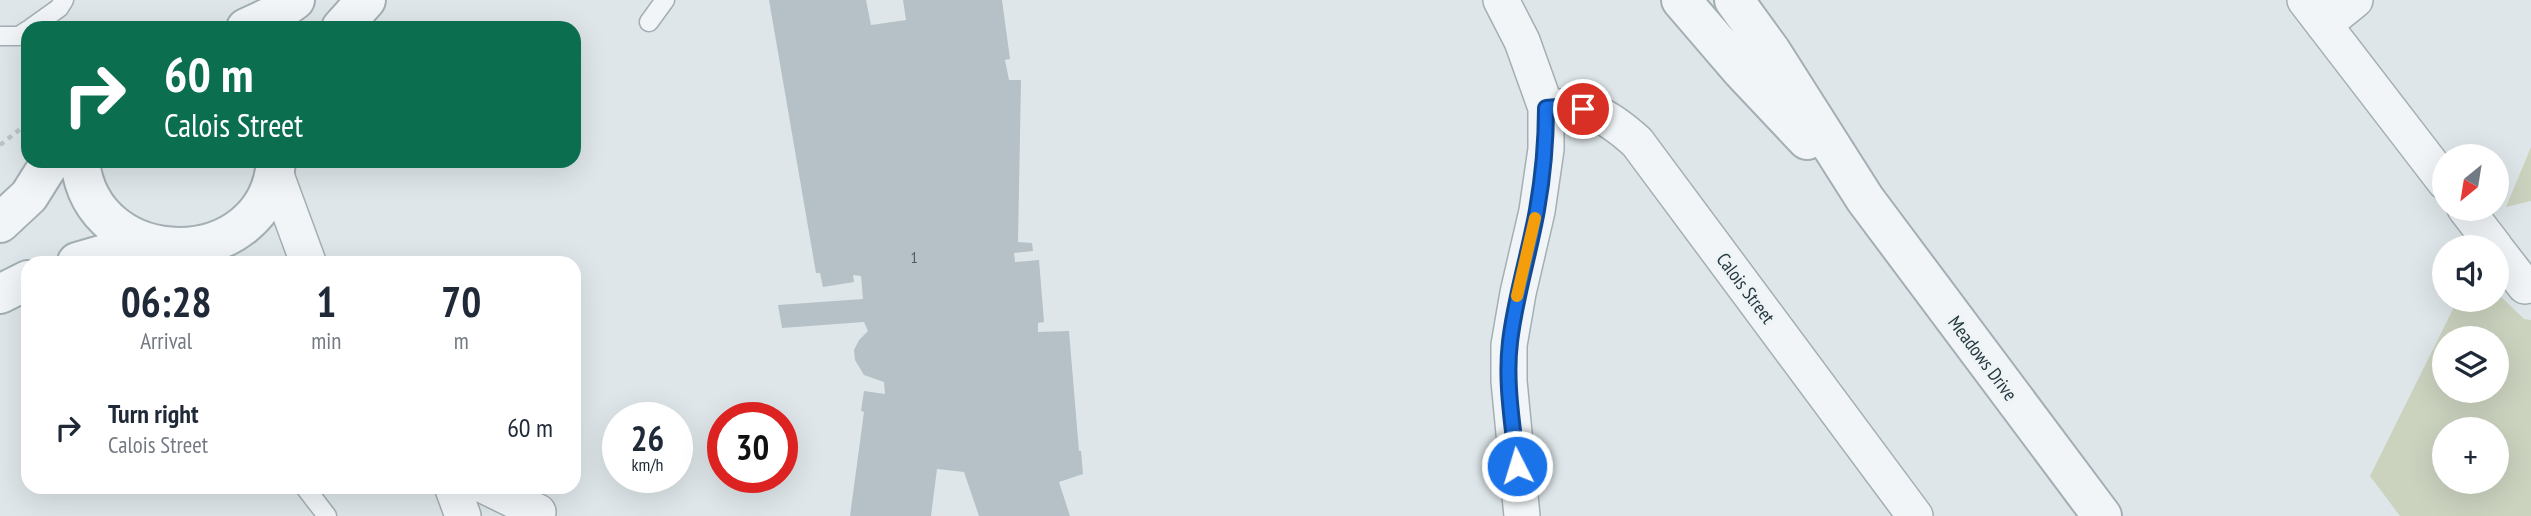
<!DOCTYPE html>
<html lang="en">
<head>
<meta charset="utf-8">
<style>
  :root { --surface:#fff; --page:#f2f2f3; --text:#1f2937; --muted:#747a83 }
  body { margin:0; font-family:"PT Sans Narrow",sans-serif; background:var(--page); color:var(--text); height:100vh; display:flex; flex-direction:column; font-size:26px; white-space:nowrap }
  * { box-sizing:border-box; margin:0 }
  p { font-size:23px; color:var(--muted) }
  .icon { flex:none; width:38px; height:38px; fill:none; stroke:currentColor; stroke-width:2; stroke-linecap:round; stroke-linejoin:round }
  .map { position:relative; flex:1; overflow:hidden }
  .sheet { position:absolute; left:21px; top:256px; width:560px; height:238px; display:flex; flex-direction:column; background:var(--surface); border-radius:21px; box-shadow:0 7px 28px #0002 }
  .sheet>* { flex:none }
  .hud { position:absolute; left:21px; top:21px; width:560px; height:147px; border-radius:21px; box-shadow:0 7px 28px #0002; background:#0b6e4f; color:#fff; overflow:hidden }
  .needle { width:46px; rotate:210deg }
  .controls { position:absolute; left:2432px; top:144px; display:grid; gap:14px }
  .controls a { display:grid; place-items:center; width:77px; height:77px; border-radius:50%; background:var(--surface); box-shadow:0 7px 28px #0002; font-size:35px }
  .speed { position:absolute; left:602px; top:402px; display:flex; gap:14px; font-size:35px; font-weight:700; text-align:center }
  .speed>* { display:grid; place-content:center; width:91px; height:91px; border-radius:50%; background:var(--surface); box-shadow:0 7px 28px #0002; line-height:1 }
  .speed small { font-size:18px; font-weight:400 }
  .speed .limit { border:10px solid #d22; background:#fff; color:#111 }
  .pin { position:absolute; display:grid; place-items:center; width:60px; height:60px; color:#fff; margin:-30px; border:4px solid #fff; border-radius:50%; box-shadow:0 2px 7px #0007 }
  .me { position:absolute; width:77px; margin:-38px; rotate:355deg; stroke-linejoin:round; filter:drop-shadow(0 0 5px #0008) }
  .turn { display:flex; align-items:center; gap:24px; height:147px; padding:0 28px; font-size:32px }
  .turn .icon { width:91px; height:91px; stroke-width:2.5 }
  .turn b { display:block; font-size:49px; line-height:60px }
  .eta { display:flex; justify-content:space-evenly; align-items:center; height:119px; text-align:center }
  .eta b { font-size:42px; font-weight:700; line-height:49px }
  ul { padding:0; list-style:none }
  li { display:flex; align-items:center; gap:21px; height:105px; padding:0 28px }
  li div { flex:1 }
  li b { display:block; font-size:26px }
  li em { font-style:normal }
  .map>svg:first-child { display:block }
  .green { fill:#cbd3bf; fill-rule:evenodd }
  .building { fill:#b5c1c6 }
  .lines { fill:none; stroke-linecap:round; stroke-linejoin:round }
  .service-casing { stroke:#a3afb3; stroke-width:21 }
  .minor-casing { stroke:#a3afb3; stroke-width:38 }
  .tertiary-casing { stroke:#a3afb3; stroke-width:42 }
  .path { stroke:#bcc4c7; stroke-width:4.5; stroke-dasharray:5 5; stroke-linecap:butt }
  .service { stroke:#f1f5f7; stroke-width:18 }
  .minor { stroke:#f1f5f7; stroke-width:35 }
  .tertiary { stroke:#f1f5f7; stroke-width:38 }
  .route-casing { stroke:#114b97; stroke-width:18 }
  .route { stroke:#1a73e8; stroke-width:12 }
  .slow { stroke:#f59e0b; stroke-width:12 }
  .labels { text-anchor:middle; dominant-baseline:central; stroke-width:6; stroke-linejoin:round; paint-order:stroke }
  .number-label { font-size:16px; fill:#4a5b62 }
  .street-label { font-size:19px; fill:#263940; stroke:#eef4f6 }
</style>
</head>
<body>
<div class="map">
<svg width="2531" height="516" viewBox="0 0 2531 516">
  <rect width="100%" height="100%" fill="#dee6e9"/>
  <path class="green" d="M 2531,147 L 2531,201 L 2506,207 Z
    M 2497,293 L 2524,319 L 2531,320 L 2531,516 L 2400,516 L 2370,476 L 2458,299 L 2497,299 ZM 2445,338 L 2497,338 L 2497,390 L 2445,390 ZM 2445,429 L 2497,429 L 2497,481 L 2445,481 Z"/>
  <path class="building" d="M 769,0 L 866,0 L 871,25 L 906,20 L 903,0 L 1002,0 L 1010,59 L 1005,60 L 1009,80 L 1021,80 L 1018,242 L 1032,243 L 1033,251 L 1014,253 L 1015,262 L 1039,260 L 1044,322 L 1038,323 L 1038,332 L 1069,331 L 1079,451 L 1081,451 L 1083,474 L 1059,482 L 1070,516 L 979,516 L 964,472 L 937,469 L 931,516 L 850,516 L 864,412 L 861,411 L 864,391 L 885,394 L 884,382 L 864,375 L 855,360 L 854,350 L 859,340 L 868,331 L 864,322 L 782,328 L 778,305 L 863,299 L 861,276 L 853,275 L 854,282 L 823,287 L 820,273 L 816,273 Z"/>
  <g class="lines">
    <g class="service-casing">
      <path id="service" d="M 649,22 L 665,0
        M 31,28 L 59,8 L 64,0
        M 0,36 L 19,36 L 28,30
        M 304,486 L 327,516"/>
    </g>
    <g class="minor-casing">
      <path id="minor" d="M 1501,0 L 1522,41 L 1546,108 L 1546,149 L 1537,211 L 1518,293 L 1509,345 L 1509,381 L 1522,516
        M 2305,0 L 2445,182
        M 2324,25 L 2355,0
        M 1546,108 C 1587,103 1608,116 1637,142 L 1915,516
        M 276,175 L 308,262
        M 2465,208 L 2495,247
        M 2497,250 L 2525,286
        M 452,486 L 463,516
        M 485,486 L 538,512"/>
    </g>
    <g class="tertiary-casing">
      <path id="tertiary" d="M 1681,0 L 1742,71 L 1807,140
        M 1734,0 L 1771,51 L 1865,199 L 2102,516
        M 246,28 L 274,15 L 295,0
        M 341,28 L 366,0
        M 80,161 C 92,276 268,275 276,161
        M 0,223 L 29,196 L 51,161
        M 77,262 L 115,251 L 151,245
        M 0,294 L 28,280"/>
    </g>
    <path class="path" d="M 176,28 L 209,23
      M 0,145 L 28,123"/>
    <use href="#service" class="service"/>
    <use href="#minor" class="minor"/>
    <use href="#tertiary" class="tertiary"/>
  </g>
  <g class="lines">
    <g class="route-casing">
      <path id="route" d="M 1517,466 C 1513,426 1505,383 1510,342 C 1515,298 1529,255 1537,210 C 1543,176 1546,143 1546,108 L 1568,106 L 1583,109"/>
    </g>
    <use href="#route" class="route"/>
    <path class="slow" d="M 1517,296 L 1535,218"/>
  </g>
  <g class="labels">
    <g class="number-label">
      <text x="914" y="257">1</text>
    </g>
    <g class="street-label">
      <text transform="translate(1746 288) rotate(53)">Calois Street</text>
      <text transform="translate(1983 358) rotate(53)">Meadows Drive</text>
    </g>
  </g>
</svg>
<div class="controls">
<a><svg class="needle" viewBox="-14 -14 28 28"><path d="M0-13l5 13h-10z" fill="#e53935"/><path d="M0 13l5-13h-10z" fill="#747a83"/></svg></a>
<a><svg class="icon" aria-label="sound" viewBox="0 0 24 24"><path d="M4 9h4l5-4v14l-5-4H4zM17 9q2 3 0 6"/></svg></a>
<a><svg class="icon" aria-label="layers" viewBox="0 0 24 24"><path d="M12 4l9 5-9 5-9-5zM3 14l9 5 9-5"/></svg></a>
<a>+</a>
</div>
<div class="speed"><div>26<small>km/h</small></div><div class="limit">30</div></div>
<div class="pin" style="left:1583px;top:109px;background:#d93025"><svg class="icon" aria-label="arrive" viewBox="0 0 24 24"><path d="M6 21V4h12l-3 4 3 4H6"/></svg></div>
<svg class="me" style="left:1517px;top:466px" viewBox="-20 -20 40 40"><circle r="17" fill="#1a73e8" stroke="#fff" stroke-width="3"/><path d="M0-11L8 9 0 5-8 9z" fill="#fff"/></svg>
<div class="hud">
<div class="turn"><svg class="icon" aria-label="right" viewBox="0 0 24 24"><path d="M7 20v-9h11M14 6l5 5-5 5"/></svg><div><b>60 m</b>Calois Street</div></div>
</div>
<section class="sheet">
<div class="eta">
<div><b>06:28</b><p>Arrival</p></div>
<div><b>1</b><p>min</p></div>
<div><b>70</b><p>m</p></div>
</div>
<ul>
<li><svg class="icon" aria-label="right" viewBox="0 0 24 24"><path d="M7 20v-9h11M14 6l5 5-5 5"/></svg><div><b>Turn right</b><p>Calois Street</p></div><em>60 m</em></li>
</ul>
</section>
</div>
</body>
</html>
